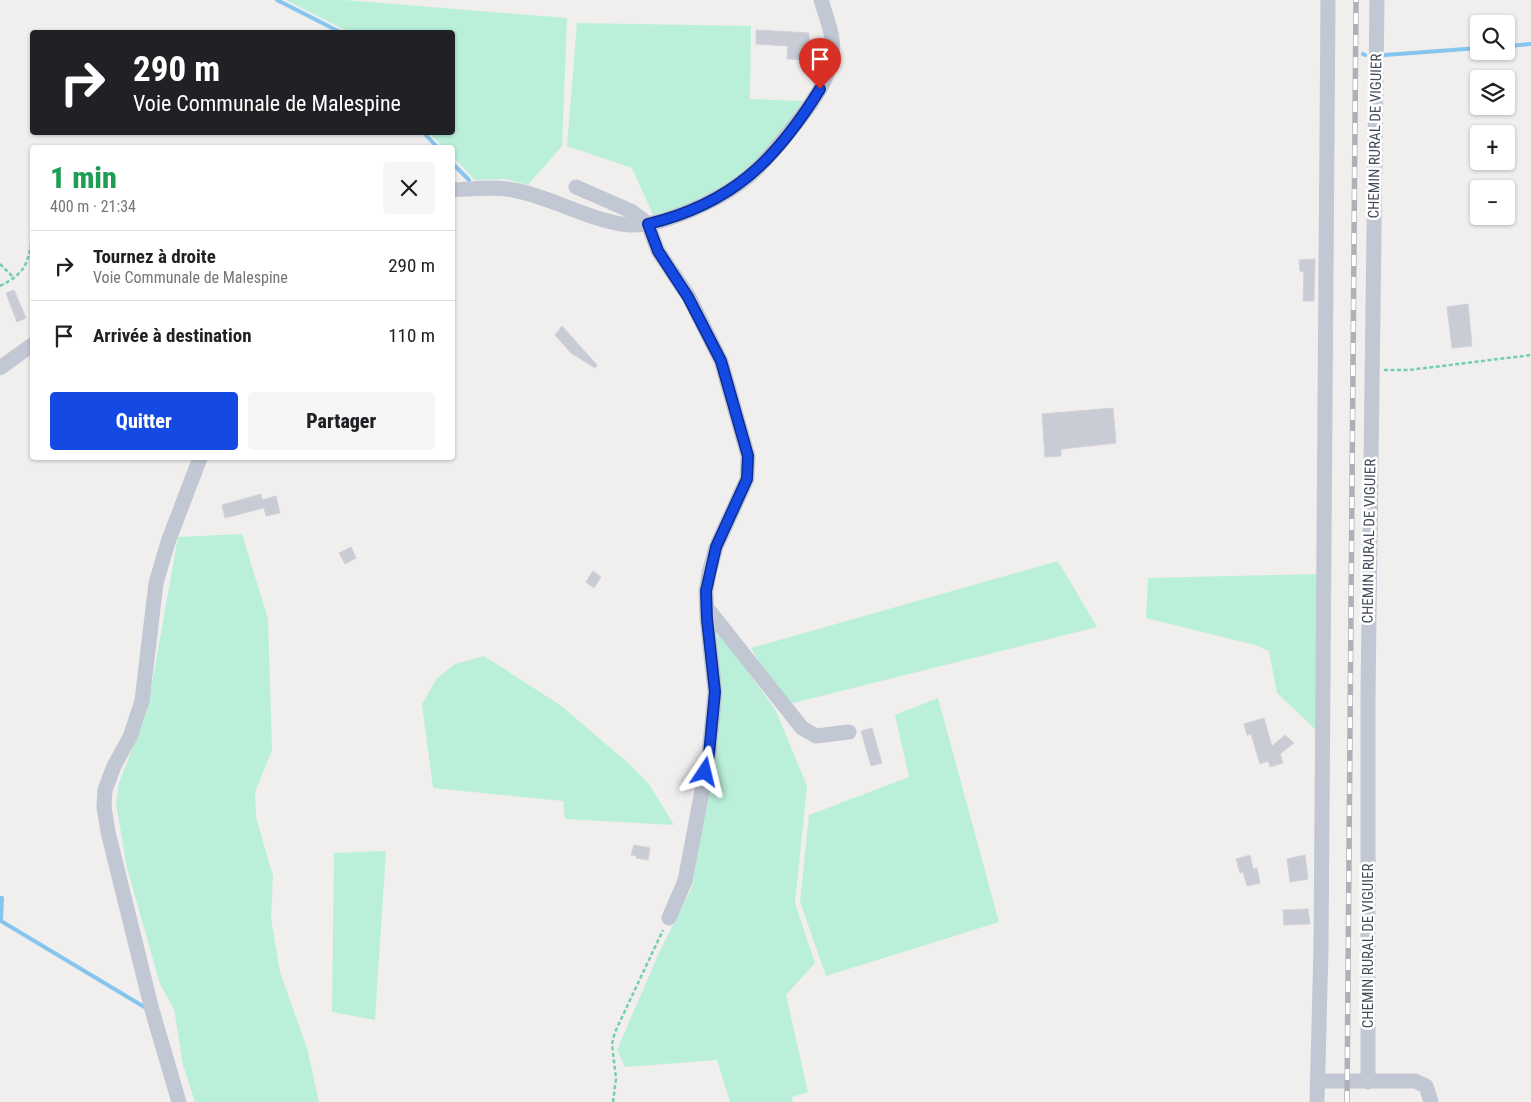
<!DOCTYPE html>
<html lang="fr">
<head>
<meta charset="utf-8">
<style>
  :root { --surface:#fff; --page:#f6f6f6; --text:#202124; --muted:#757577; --line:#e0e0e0; --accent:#1449e4 }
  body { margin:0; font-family:"Roboto Condensed",sans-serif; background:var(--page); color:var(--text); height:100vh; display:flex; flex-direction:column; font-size:19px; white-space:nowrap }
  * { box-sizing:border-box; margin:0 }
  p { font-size:16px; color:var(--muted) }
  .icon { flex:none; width:28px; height:28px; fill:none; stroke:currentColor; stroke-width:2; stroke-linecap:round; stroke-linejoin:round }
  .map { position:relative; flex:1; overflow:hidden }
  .panel { position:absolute; left:30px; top:145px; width:425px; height:315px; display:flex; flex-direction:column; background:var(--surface); border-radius:5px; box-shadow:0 1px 4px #0004 }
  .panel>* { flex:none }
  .banner { position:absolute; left:30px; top:30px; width:425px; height:105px; border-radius:5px; box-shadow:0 1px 4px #0004; background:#202124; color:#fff; overflow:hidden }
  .controls { position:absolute; left:1470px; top:15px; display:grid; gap:10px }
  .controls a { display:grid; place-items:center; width:45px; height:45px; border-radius:5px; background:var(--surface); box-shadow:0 1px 4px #0004; font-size:25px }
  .pin { position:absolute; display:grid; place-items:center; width:42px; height:42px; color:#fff; margin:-51px -21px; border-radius:50% 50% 50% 0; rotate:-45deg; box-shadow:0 0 5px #0007 }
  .pin .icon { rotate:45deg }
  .me { position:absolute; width:55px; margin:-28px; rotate:10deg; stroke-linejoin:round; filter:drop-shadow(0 0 4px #0008) }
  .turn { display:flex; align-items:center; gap:18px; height:105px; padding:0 20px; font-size:22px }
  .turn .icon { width:65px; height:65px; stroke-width:2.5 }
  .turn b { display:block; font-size:35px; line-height:42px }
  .round { display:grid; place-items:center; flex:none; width:52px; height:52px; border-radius:5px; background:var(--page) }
  .head { display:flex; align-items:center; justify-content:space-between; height:85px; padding:0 20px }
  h1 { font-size:30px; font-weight:800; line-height:38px; color:#1e9e55 }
  .button { display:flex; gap:10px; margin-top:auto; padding:10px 20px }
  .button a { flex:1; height:58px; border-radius:5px; background:var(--accent); color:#fff; font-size:20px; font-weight:800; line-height:58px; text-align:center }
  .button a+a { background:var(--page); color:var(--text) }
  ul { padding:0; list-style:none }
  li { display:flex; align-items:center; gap:15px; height:70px; padding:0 20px; border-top:1px solid var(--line) }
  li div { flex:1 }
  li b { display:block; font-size:19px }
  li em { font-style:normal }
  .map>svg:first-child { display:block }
  .green { fill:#baf0d9 }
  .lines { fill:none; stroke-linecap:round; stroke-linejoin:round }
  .stream { stroke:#86c6ee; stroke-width:4 }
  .building { fill:#c9ccd4; stroke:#d1d2da }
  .path { stroke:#71cfb1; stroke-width:2.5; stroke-dasharray:4 2.5; stroke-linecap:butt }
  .minor { stroke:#c1c7d3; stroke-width:15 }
  .rail-casing { stroke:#b0b1b8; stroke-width:5.5 }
  .rail { stroke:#fff; stroke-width:4; stroke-dasharray:11; stroke-linecap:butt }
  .route-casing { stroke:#0d2f94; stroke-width:12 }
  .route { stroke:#1449e4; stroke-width:9 }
  .labels { text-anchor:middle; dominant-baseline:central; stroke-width:5; stroke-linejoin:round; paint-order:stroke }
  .street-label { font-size:15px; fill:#454d5c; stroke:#fff }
</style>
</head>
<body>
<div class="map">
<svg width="1531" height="1102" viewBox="0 0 1531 1102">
  <rect width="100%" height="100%" fill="#f1eeee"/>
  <path class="green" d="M 286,0 L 344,0 L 567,18 L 562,146 L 528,185 L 506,179 L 475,180 L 453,157 L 452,148 L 444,147 L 429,133 L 452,132 L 452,32 L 349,32 Z
    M 577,23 L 751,26 L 750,99 L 803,101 L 759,162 L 700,201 L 654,217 L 632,168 L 567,146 Z
    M 242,534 L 268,619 L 272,750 L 255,792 L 256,817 L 273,876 L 271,918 L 280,972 L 307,1048 L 319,1102 L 195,1102 L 183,1065 L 174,1009 L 160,984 L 127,868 L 116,804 L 119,783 L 147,711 L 178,537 Z
    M 1058,561 L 1097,627 L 785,705 L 751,648 Z
    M 1318,574 L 1315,729 L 1277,693 L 1269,651 L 1255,645 L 1146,618 L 1148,578 Z
    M 716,626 L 776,711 L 807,786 L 795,903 L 815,963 L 786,995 L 808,1092 L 792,1097 L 793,1102 L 730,1102 L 717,1060 L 625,1067 L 617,1050 L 659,953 L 692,887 L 721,701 Z
    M 484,656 L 560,705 L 628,763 L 649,784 L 674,825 L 565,819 L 563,801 L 433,788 L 422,704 L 437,678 L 455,664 Z
    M 938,698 L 999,922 L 826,976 L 800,902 L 809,815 L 909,777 L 895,715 Z
    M 386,851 L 375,1020 L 332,1012 L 334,853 Z"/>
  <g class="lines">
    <path class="stream" d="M 277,0 L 340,32
      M 1506,46 L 1531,44
      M 1363,54 L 1365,55
      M 1385,55 L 1479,48
      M 423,132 L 438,148
      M 452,163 L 469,180
      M 0,898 L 2,898 L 1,921 L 146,1008"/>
  </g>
  <path class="building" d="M 756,30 L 809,33 L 809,41 L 812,41 L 811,60 L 787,59 L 788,46 L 756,44 Z
    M 1315,259 L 1314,301 L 1303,301 L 1304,272 L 1300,271 L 1299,260 Z
    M 14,290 L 26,318 L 17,322 L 6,293 Z
    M 1468,304 L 1472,346 L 1452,348 L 1447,307 Z
    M 562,326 L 597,365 L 595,368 L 571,353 L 555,335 Z
    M 1113,408 L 1116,443 L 1061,449 L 1061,456 L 1045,457 L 1042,414 Z
    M 261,494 L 262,500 L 276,496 L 280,513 L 266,516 L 264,508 L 225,518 L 222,505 Z
    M 351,547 L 356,558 L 345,564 L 339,553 Z
    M 593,571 L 601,577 L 594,588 L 586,582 Z
    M 1264,718 L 1272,746 L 1285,735 L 1294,743 L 1280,754 L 1283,763 L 1270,767 L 1268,761 L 1260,764 L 1251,734 L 1247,735 L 1244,724 Z
    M 872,728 L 882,763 L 871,766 L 861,731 Z
    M 634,845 L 650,848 L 648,860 L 636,858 L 637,856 L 631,855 Z
    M 1250,855 L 1253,869 L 1257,868 L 1260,883 L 1247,886 L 1243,872 L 1240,873 L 1236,859 Z
    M 1305,855 L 1308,879 L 1290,882 L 1287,859 Z
    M 1308,909 L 1310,924 L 1284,925 L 1283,910 Z"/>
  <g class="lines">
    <path class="path" d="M 0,264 L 14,278
      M 0,286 C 25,273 27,266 32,240
      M 1384,370 L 1409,370 L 1531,355
      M 613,1102 L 616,1079 L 612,1044 L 615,1032 L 663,930"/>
    <path class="minor" d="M 576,187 L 631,211 L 648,224 L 658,251 L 689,297 L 721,361 L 748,456 L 747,479 L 716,547 L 709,573 L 706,591 L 707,619 L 715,692 L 709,754 L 685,881 L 669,918
      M 452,190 C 473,189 493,186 513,190 C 553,197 589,221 629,225 C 648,226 666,220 684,213 C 741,190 761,169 797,122 C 813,102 828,81 832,55 C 835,37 826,17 821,0
      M 0,368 L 32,345
      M 707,608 L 802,728 L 816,736 L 849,732
      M 1317,1081 L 1415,1081 L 1426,1086 L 1431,1102
      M 1368,1082 L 1368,694 L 1377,0
      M 179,1102 L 152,1010 L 108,832 L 104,807 L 105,790 L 114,766 L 130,737 L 142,701 L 156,583 L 168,542 L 200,458
      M 1317,1102 L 1321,949 L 1328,0"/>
    <g class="rail-casing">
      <path id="rail" d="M 1347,1102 L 1356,0"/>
    </g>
    <use href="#rail" class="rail"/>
  </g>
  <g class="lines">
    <g class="route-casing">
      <path id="route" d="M 705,772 L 709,754 L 715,692 L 707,619 L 706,591 L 716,547 L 747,479 L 748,456 L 721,361 L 688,297 L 658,251 L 648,224 C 732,204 776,160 820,89"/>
    </g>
    <use href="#route" class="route"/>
  </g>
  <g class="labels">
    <g class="street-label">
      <text transform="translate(1375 136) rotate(-89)">CHEMIN RURAL DE VIGUIER</text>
      <text transform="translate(1369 541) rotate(-89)">CHEMIN RURAL DE VIGUIER</text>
      <text transform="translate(1368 946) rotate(-90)">CHEMIN RURAL DE VIGUIER</text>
    </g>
  </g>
</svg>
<div class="controls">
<a><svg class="icon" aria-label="search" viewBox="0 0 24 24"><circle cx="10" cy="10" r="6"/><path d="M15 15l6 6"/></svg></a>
<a><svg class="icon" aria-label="layers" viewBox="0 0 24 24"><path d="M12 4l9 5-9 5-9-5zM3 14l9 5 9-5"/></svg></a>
<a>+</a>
<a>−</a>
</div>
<div class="pin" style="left:820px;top:89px;background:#d93025"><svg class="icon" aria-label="arrive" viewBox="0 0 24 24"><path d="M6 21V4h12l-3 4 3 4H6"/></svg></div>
<svg class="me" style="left:705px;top:772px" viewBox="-20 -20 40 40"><path d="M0-17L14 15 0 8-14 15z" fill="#1449e4" stroke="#fff" stroke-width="4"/></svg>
<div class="banner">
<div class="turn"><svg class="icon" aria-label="right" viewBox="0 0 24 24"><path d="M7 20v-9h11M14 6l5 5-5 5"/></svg><div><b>290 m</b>Voie Communale de Malespine</div></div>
</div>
<section class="panel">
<div class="head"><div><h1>1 min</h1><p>400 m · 21:34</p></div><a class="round"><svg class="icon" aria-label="close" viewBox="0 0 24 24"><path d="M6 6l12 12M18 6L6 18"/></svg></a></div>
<ul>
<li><svg class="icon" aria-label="right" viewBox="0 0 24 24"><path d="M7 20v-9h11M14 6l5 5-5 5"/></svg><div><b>Tournez à droite</b><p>Voie Communale de Malespine</p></div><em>290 m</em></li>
<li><svg class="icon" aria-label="arrive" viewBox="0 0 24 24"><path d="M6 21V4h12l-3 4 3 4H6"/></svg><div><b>Arrivée à destination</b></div><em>110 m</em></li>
</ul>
<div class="button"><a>Quitter</a><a>Partager</a></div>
</section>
</div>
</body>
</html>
